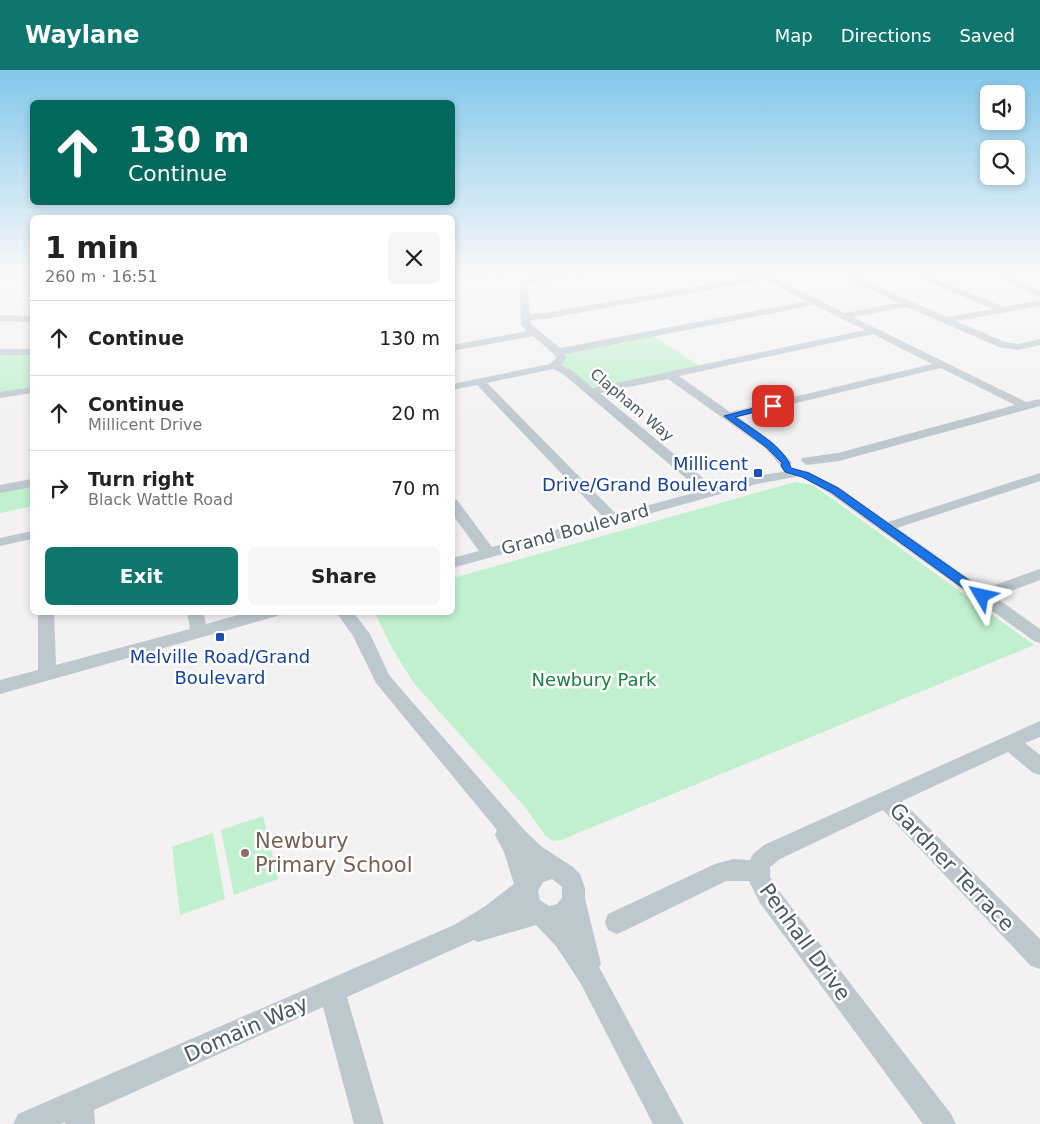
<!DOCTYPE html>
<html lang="en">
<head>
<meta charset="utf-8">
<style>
  :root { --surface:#fff; --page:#f6f6f6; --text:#222; --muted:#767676; --line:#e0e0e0; --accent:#0f766e }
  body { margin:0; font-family:"DejaVu Sans",sans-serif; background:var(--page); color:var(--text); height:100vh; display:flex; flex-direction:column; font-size:19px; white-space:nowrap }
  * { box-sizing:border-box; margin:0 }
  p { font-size:16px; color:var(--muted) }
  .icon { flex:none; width:28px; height:28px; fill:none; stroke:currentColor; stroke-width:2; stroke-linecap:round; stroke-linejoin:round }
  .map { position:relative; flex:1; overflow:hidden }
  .drawer { position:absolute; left:30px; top:145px; width:425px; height:400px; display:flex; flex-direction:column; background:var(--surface); border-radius:8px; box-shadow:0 2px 8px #0003 }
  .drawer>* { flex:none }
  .guide { position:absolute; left:30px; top:30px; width:425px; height:105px; border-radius:8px; box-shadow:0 2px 8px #0003; background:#00695c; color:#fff; overflow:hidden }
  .tools { position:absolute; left:980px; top:15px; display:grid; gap:10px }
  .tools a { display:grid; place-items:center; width:45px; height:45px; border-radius:8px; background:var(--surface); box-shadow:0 2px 8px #0003; font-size:25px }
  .pin { position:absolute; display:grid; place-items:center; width:42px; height:42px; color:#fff; margin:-21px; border-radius:10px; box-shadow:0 2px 8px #0006 }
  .me { position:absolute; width:55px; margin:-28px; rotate:306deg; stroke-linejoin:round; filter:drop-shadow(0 0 4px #0008) }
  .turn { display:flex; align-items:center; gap:18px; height:105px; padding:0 15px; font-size:22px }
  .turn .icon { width:65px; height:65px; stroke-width:2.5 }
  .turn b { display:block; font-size:35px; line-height:42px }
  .round { display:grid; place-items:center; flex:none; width:52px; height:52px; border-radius:8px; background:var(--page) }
  .headline { display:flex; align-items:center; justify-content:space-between; height:85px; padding:0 15px }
  h1 { font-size:30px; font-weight:700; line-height:38px }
  .cta { display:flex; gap:10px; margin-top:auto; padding:10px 15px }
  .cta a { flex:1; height:58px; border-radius:8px; background:var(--accent); color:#fff; font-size:20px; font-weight:700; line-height:58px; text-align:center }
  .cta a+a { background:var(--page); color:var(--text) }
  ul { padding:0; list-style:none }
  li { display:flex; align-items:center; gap:15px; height:75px; padding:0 15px; border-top:1px solid var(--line) }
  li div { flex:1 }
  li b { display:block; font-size:19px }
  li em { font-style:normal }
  header { display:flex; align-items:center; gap:30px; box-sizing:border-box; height:70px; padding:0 25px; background:var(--accent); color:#fff }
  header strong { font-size:24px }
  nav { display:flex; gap:28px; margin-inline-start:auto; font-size:18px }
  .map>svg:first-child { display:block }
  .green { fill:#c0f0cd }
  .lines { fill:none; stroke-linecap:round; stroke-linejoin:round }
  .minor { fill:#bdc7ce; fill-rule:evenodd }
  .route { fill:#1a73e8; stroke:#114b97 }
  .transit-dot { fill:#1a4fb4; stroke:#fff; stroke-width:2 }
  .education-dot { fill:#8d6e63; stroke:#fff; stroke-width:2 }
  .labels { text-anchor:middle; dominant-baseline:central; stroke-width:5; stroke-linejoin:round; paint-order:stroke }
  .far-street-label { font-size:15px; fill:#49575f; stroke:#fff }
  .transit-label { font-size:18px; fill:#164399; stroke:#fff; text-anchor:end }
  .street-label { font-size:18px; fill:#49575f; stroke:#fff }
  .park-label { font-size:18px; fill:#178340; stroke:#fff }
  .near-education-label { font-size:21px; fill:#785e54; stroke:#fff; text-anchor:start }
  .near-street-label { font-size:21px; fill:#49575f; stroke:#fff }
</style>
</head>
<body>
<header>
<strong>Waylane</strong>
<nav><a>Map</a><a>Directions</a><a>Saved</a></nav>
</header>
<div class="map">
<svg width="1040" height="1054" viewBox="0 0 1040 1054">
  <rect width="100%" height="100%" fill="#f3f1f1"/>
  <path class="green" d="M 653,266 L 700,296 L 598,318 L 589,315 L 561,295 L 566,283 Z
    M 8,283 L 32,283 L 32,317 L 0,322 L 0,286 Z
    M 795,412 L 813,415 L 1034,575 L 561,770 L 553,771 L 546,766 L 524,736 L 413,612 L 392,578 L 375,543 L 452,542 L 453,508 Z
    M 32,415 L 32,436 L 0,443 L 0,421 Z
    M 263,746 L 278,809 L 234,825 L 221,760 Z
    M 213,763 L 225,829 L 180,845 L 172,777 Z"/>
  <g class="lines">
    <path class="minor" d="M 0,203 L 32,205 L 32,210 L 0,209 Z
      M 486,203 L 539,203 L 535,206 L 452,211 L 452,205 Z
      M 572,203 L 606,203 L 602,206 L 527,213 L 530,244 L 544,243 L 756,206 L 753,203 L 764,203 L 845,243 L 899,233 L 834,203 L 846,203 L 947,247 L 993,239 L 909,203 L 921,203 L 1004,237 L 1040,230 L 1040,236 L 956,251 L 1005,272 L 1018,274 L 1040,269 L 1040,275 L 1018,280 L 999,277 L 907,237 L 853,247 L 1026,332 L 1040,329 L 1040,336 L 839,391 L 807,395 L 801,391 L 802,388 L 838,383 L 1015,335 L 941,298 L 738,347 L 773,372 L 792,393 L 786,397 L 781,396 L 765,378 L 668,309 L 600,323 L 714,417 L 756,406 L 795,400 L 801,403 L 806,401 L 839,417 L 888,452 L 1040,403 L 1040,411 L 897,458 L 984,519 L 1040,499 L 1040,510 L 995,527 L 1040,559 L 1040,573 L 1034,571 L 829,423 L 800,406 L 757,414 L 452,498 L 452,488 L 479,481 L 452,444 L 452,429 L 457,430 L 492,477 L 603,447 L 477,315 L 452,320 L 452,314 L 550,294 L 556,288 L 555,285 L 533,266 L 452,281 L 452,275 L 527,261 L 521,255 L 520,210 ZM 764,210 L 807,231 L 560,278 L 531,254 L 530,250 L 544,249 ZM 814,235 L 865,260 L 593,318 L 571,300 L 561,295 L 566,288 L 565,284 ZM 873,264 L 932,294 L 730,342 L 679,306 ZM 553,299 L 563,304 L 701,421 L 616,444 L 487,313 Z
      M 988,203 L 1000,203 L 1040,221 L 1040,227 Z
      M 0,245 L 32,246 L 32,252 L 0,251 Z
      M 0,279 L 32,279 L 32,285 L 0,285 Z
      M 32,317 L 32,323 L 0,328 L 0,322 Z
      M 32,409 L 32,417 L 0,423 L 0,415 Z
      M 32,461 L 32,469 L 0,476 L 0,468 Z
      M 38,542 L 54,542 L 56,595 L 190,559 L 187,542 L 203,542 L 206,554 L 249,542 L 279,542 L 277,546 L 0,624 L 0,610 L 38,600 Z
      M 336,542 L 353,542 L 370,564 L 389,605 L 407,626 L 525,761 L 542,777 L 573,797 L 580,804 L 585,818 L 585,829 L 601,894 L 599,897 L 684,1054 L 653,1054 L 581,914 L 556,876 L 536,855 L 478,872 L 474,870 L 347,927 L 384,1054 L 354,1054 L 323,937 L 94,1040 L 95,1054 L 65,1054 L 65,1052 L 61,1054 L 13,1054 L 18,1044 L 454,855 L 484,837 L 514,814 L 504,782 L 495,765 L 497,760 L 376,613 L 353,566 ZM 552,809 L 562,817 L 562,828 L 557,834 L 549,836 L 540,830 L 538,821 L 543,812 Z
      M 1040,651 L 1040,667 L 1025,673 L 1040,685 L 1040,705 L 1033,703 L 1008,682 L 902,731 L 1040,869 L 1040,899 L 1031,896 L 883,740 L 780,789 L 770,797 L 770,807 L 776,817 L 951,1044 L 956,1054 L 923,1054 L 760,833 L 749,811 L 726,811 L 626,860 L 617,864 L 608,860 L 605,852 L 608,844 L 715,794 L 733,789 L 750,790 L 753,784 L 764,775 Z"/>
  </g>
  <linearGradient id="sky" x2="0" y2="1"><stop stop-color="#83c7ea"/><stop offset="0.58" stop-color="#faf9f9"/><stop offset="1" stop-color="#faf9f9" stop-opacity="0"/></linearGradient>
  <rect width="1040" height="351" fill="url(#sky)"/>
  <path class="route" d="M 773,333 L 776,334 L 776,337 L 735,347 C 752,359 786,378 791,398 L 809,403 L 838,418 L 987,523 L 988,526 L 987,529 L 978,529 L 831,422 L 802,407 L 785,402 L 781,396 L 782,393 L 766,377 L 724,346 Z"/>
  <g class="transit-dot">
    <rect x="753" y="398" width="10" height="10" rx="2.5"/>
    <rect x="215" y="562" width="10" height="10" rx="2.5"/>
  </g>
  <circle class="education-dot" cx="245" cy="783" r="5"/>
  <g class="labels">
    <g class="far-street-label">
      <text transform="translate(632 335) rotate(40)">Clapham Way</text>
    </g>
    <g class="transit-label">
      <text x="748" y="393">Millicent<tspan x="748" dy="21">Drive/Grand Boulevard</tspan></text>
      <text x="220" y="586" text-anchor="middle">Melville Road/Grand<tspan x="220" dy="21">Boulevard</tspan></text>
    </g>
    <g class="street-label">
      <text transform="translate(575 459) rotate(-15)">Grand Boulevard</text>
    </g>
    <g class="park-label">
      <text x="594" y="609">Newbury Park</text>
    </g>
    <g class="near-education-label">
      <text x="255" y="771">Newbury<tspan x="255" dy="24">Primary School</tspan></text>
    </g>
    <g class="near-street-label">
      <text transform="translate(952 797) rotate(46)">Gardner Terrace</text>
      <text transform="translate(805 872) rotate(54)">Penhall Drive</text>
      <text transform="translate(246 959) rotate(-24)">Domain Way</text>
    </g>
  </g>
</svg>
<div class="tools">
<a><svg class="icon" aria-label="sound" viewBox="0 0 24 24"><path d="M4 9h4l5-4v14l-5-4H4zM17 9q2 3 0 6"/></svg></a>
<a><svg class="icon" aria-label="search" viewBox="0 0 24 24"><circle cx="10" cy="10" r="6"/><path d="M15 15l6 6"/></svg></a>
</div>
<div class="pin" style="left:773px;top:336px;background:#d93025"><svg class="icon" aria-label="arrive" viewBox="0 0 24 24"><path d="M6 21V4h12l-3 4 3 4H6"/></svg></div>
<svg class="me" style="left:982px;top:526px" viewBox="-20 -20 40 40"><path d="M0-17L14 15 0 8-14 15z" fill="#1a73e8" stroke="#fff" stroke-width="4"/></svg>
<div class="guide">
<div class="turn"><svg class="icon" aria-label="ahead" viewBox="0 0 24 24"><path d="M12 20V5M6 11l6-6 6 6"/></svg><div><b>130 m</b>Continue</div></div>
</div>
<section class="drawer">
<div class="headline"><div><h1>1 min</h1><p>260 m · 16:51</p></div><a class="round"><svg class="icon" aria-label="close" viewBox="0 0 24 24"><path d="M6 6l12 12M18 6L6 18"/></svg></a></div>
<ul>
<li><svg class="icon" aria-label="ahead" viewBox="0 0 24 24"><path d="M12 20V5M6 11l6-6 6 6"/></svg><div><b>Continue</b></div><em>130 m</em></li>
<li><svg class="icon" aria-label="ahead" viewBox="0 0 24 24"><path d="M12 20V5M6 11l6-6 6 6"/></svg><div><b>Continue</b><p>Millicent Drive</p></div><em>20 m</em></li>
<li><svg class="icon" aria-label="right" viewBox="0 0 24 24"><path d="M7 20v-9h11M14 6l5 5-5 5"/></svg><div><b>Turn right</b><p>Black Wattle Road</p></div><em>70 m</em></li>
</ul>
<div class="cta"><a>Exit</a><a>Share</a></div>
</section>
</div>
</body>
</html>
